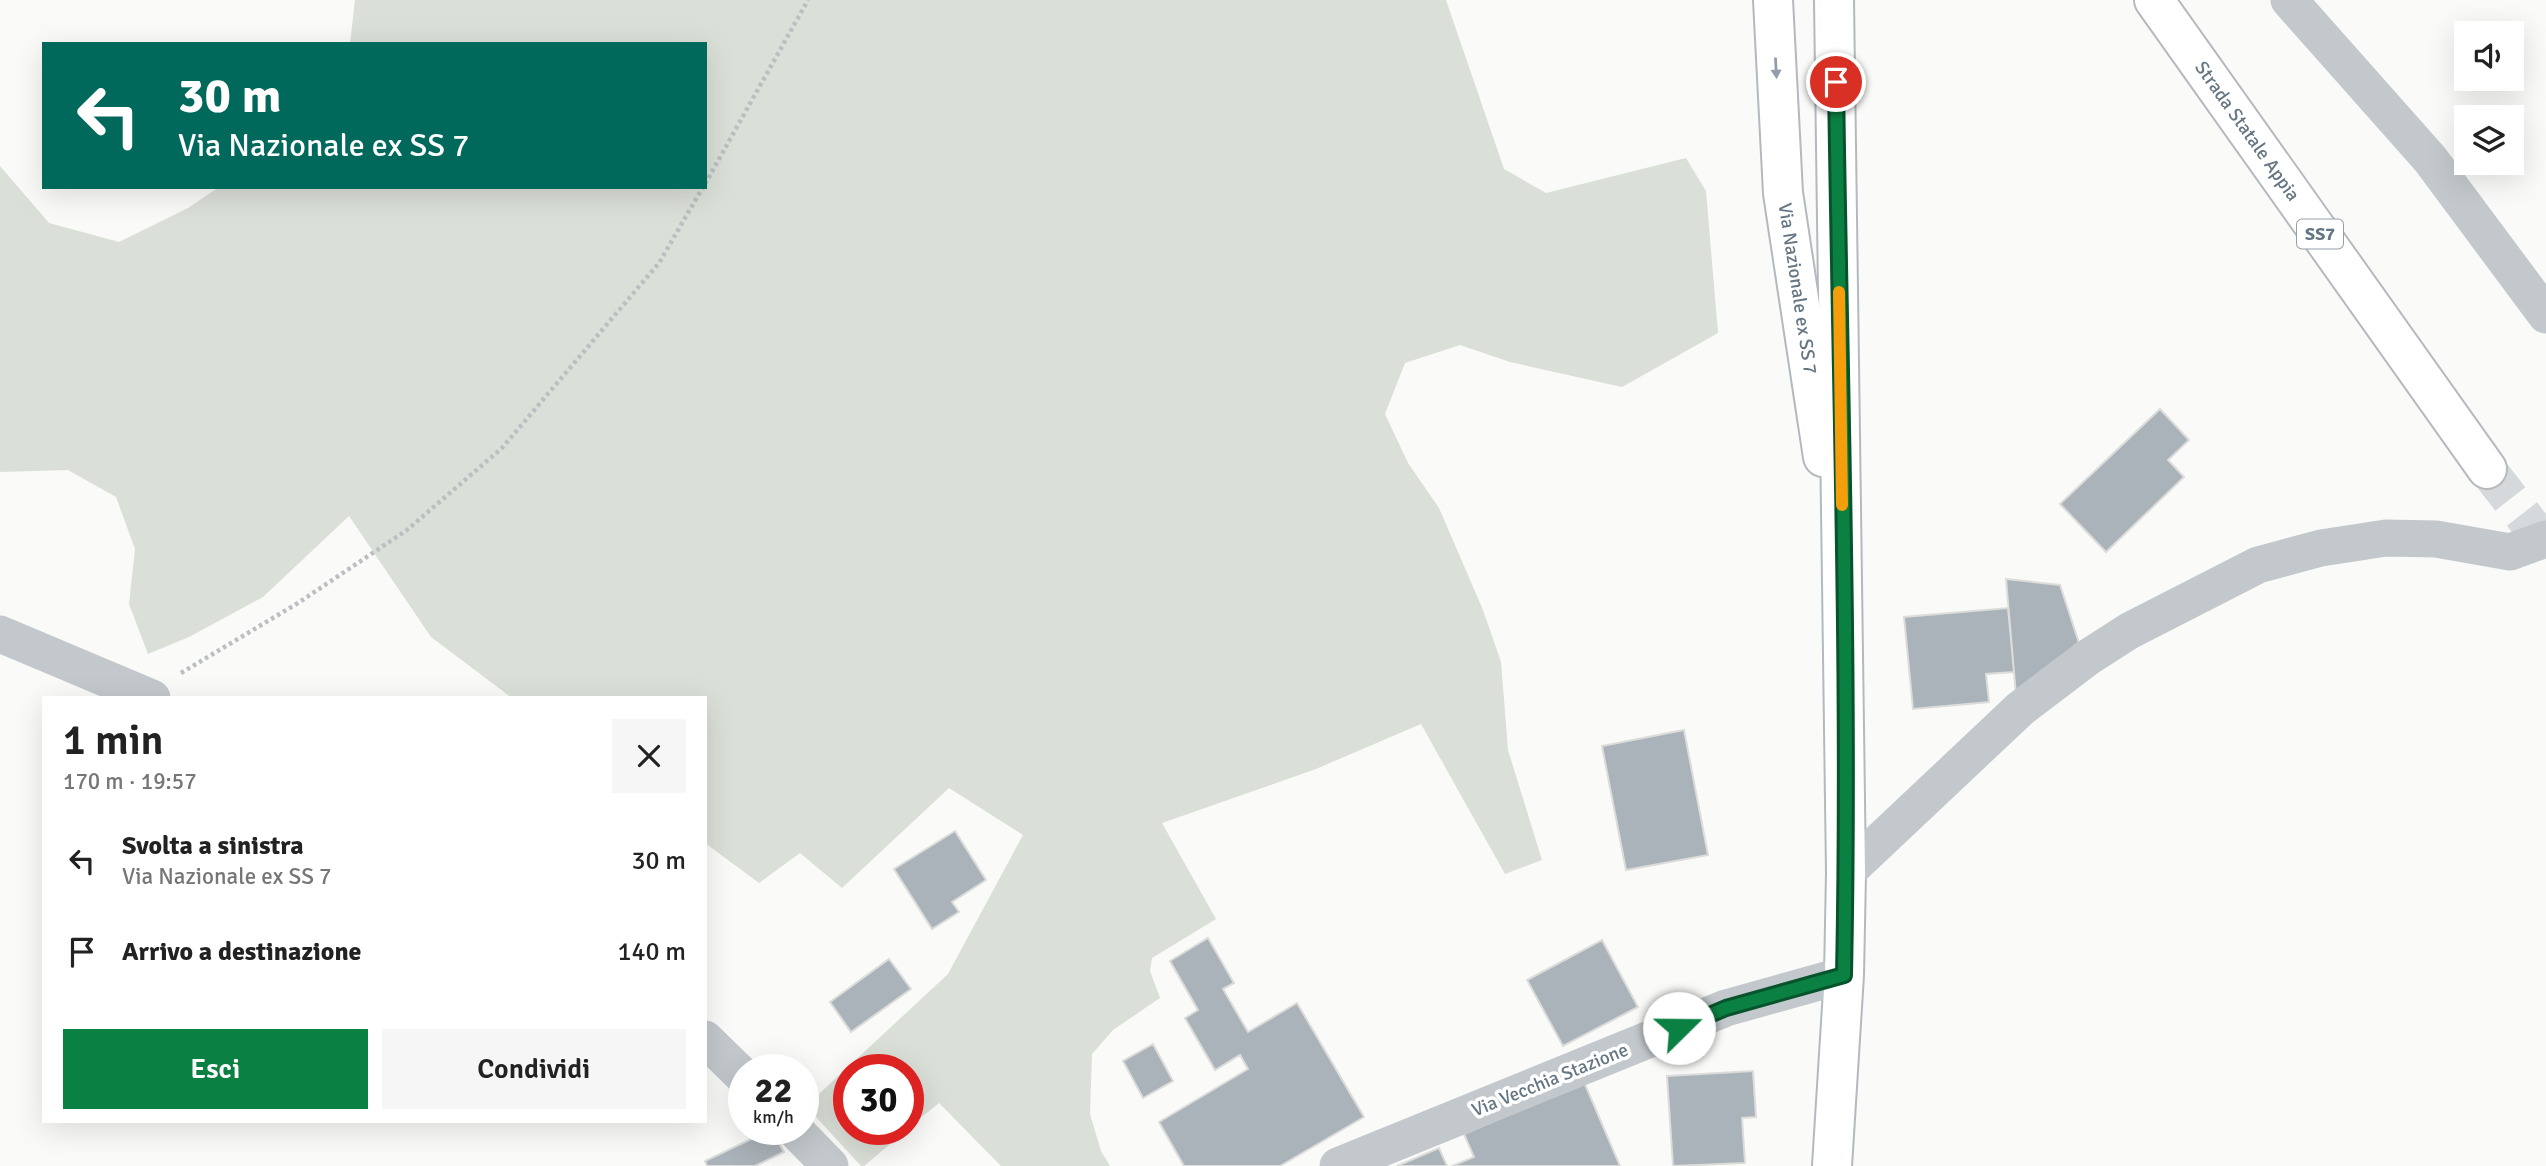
<!DOCTYPE html>
<html lang="it">
<head>
<meta charset="utf-8">
<style>
  :root { --surface:#fff; --page:#f6f6f6; --text:#222; --muted:#767676; --accent:#0b8043 }
  body { margin:0; font-family:Signika,sans-serif; background:var(--page); color:var(--text); height:100vh; display:flex; flex-direction:column; font-size:26px; white-space:nowrap }
  * { box-sizing:border-box; margin:0 }
  p { font-size:23px; color:var(--muted) }
  .icon { flex:none; width:38px; height:38px; fill:none; stroke:currentColor; stroke-width:2; stroke-linecap:round; stroke-linejoin:round }
  .map { position:relative; flex:1; overflow:hidden }
  .details { position:absolute; left:42px; top:696px; width:665px; height:427px; display:flex; flex-direction:column; background:var(--surface); border-radius:0px; box-shadow:0 7px 28px #0002 }
  .details>* { flex:none }
  .banner { position:absolute; left:42px; top:42px; width:665px; height:147px; border-radius:0px; box-shadow:0 7px 28px #0002; background:#00695c; color:#fff; overflow:hidden }
  .buttons { position:absolute; left:2454px; top:21px; display:grid; gap:14px }
  .buttons a { display:grid; place-items:center; width:70px; height:70px; border-radius:0px; background:var(--surface); box-shadow:0 7px 28px #0002; font-size:35px }
  .speed { position:absolute; left:728px; top:1054px; display:flex; gap:14px; font-size:35px; font-weight:700; text-align:center }
  .speed>* { display:grid; place-content:center; width:91px; height:91px; border-radius:50%; background:var(--surface); box-shadow:0 7px 28px #0002; line-height:1 }
  .speed small { font-size:18px; font-weight:400 }
  .speed .limit { border:10px solid #d22; background:#fff; color:#111 }
  .pin { position:absolute; display:grid; place-items:center; width:60px; height:60px; color:#fff; margin:-30px; border:4px solid #fff; border-radius:50%; box-shadow:0 2px 7px #0007 }
  .me { position:absolute; width:77px; margin:-38px; rotate:68deg; stroke-linejoin:round; filter:drop-shadow(0 0 5px #0008) }
  .turn { display:flex; align-items:center; gap:24px; height:147px; padding:0 21px; font-size:32px }
  .turn .icon { width:91px; height:91px; stroke-width:2.5 }
  .turn b { display:block; font-size:49px; line-height:60px }
  .round { display:grid; place-items:center; flex:none; width:74px; height:74px; border-radius:0px; background:var(--page) }
  .overview { display:flex; align-items:center; justify-content:space-between; height:119px; padding:0 21px }
  h1 { font-size:42px; font-weight:600; line-height:52px }
  .button { display:flex; gap:14px; margin-top:auto; padding:14px 21px }
  .button a { flex:1; height:80px; border-radius:0px; background:var(--accent); color:#fff; font-size:28px; font-weight:600; line-height:80px; text-align:center }
  .button a+a { background:var(--page); color:var(--text) }
  ul { padding:0; list-style:none }
  li { display:flex; align-items:center; gap:21px; height:91px; padding:0 21px }
  li div { flex:1 }
  li b { display:block; font-size:26px }
  li em { font-style:normal }
  .map>svg:first-child { display:block }
  .green { fill:#dadfd7 }
  .building { fill:#aab3b9; stroke:#dcdcda; stroke-width:2 }
  .lines { fill:none; stroke-linecap:round; stroke-linejoin:round }
  .primary-tunnel { stroke:#d5d9db; stroke-width:38; stroke-dasharray:38 19; stroke-linecap:butt }
  .secondary-casing { stroke:#b3babf; stroke-width:42 }
  .primary-casing { stroke:#b5babe; stroke-width:42 }
  .path { stroke:#bbbfc2; stroke-width:4.5; stroke-dasharray:3.5 3.5; stroke-linecap:butt }
  .street { stroke:#c3c8cc; stroke-width:37 }
  .secondary { stroke:#fff; stroke-width:38 }
  .primary { stroke:#fff; stroke-width:38 }
  .oneway { fill:#939fa8 }
  .route-casing { stroke:#07532c; stroke-width:18 }
  .route { stroke:#0b8043; stroke-width:12 }
  .slow { stroke:#f59e0b; stroke-width:12 }
  .labels { text-anchor:middle; dominant-baseline:central; stroke-width:7; stroke-linejoin:round; paint-order:stroke }
  .shield { fill:#fff; stroke:#939fa8; stroke-width:2 }
  .shield-label { font-size:18px; font-weight:bold; fill:#657683 }
  .street-label { font-size:19px; fill:#657683; stroke:#fff }
</style>
</head>
<body>
<div class="map">
<svg width="2546" height="1166" viewBox="0 0 2546 1166">
  <rect width="100%" height="100%" fill="#fafaf8"/>
  <path class="green" d="M 355,0 L 1446,0 L 1504,169 L 1546,193 L 1686,158 L 1706,191 L 1718,333 L 1622,387 L 1510,362 L 1460,345 L 1405,363 L 1385,414 L 1408,463 L 1439,508 L 1483,610 L 1501,662 L 1508,750 L 1542,860 L 1505,874 L 1421,724 L 1316,769 L 1162,823 L 1216,919 L 1152,958 L 1150,971 L 1160,998 L 1113,1030 L 1092,1054 L 1090,1114 L 1101,1151 L 1110,1166 L 1001,1166 L 939,1103 L 908,1128 L 908,1069 L 849,1069 L 849,1129 L 908,1129 L 864,1166 L 861,1166 L 806,1106 L 948,974 L 1023,835 L 949,788 L 842,888 L 800,853 L 759,883 L 705,843 L 705,698 L 512,698 L 431,637 L 349,516 L 263,597 L 189,637 L 148,654 L 129,604 L 135,549 L 116,497 L 68,470 L 0,472 L 0,166 L 49,223 L 119,242 L 188,208 L 219,187 L 705,187 L 705,44 L 350,44 Z"/>
  <path class="building" d="M 2160,409 L 2189,440 L 2168,460 L 2184,477 L 2106,552 L 2060,504 Z
    M 2006,579 L 2060,585 L 2079,643 L 2016,695 Z
    M 2008,608 L 2014,672 L 1986,674 L 1989,702 L 1913,709 L 1904,617 Z
    M 1684,730 L 1708,855 L 1626,870 L 1602,746 Z
    M 955,831 L 986,880 L 952,902 L 959,912 L 932,929 L 894,869 Z
    M 1208,938 L 1234,983 L 1223,989 L 1248,1032 L 1297,1003 L 1364,1117 L 1280,1166 L 1184,1166 L 1159,1122 L 1248,1069 L 1240,1055 L 1215,1070 L 1185,1018 L 1198,1010 L 1170,961 Z
    M 1602,940 L 1638,1007 L 1563,1046 L 1527,980 Z
    M 889,959 L 911,989 L 851,1032 L 830,1002 Z
    M 1153,1044 L 1173,1081 L 1143,1098 L 1123,1061 Z
    M 1753,1071 L 1756,1117 L 1742,1118 L 1745,1163 L 1673,1166 L 1667,1076 Z
    M 1584,1082 L 1620,1166 L 1452,1166 L 1474,1157 L 1464,1134 Z
    M 772,1129 L 784,1152 L 755,1166 L 707,1166 L 705,1161 Z
    M 1439,1148 L 1447,1166 L 1397,1166 Z"/>
  <g class="lines">
    <path class="primary-tunnel" d="M 2487,469 L 2546,545"/>
    <g class="secondary-casing">
      <g id="secondary">
        <path id="s1" d="M 1773,0 L 1783,193 L 1823,457"/>
        <path d="M 1832,1166 L 1844,975 L 1846,873 L 1834,0"/>
      </g>
    </g>
    <g class="primary-casing">
      <g id="primary">
        <path id="s2" d="M 2154,0 L 2487,469"/>
      </g>
    </g>
    <path class="path" d="M 705,184 L 808,0
      M 181,673 L 298,603 L 407,530 L 502,448 L 659,263 L 703,187"/>
    <path class="street" d="M 2289,0 L 2430,159 L 2546,315
      M 0,634 L 152,698
      M 1846,873 L 2020,709 L 2087,658 L 2129,631 L 2258,565 L 2321,548 L 2386,538 L 2436,539 L 2510,552 L 2546,539
      M 705,1039 L 744,1077
      M 794,1129 L 830,1166
      M 1338,1166 L 1726,1008 L 1844,975"/>
    <use href="#secondary" class="secondary"/>
    <use href="#primary" class="primary"/>
  </g>
  <defs><path id="oneway-solid" d="M-6-.8H1V-3.2L6.5 0L1 3.2V.8H-6Z" transform="scale(1.75)"/></defs>
  <use class="oneway" href="#oneway-solid" transform="translate(1776 68) rotate(87)"/>
  <g class="lines">
    <g class="route-casing">
      <path id="route" d="M 1679,1028 L 1726,1008 L 1844,975 C 1850,678 1840,380 1836,82"/>
    </g>
    <use href="#route" class="route"/>
    <path class="slow" d="M 1839,292 L 1842,505"/>
  </g>
  <g class="labels">
    <rect class="shield" x="2297" y="219.5" width="46" height="29" rx="5"/>
    <g class="shield-label">
      <text x="2320" y="234">SS7</text>
    </g>
    <g class="street-label">
      <text stroke="none"><textPath href="#s2" startOffset="161">Strada Statale Appia</textPath></text>
      <text stroke="none"><textPath href="#s1" startOffset="290">Via Nazionale ex SS 7</textPath></text>
      <text transform="translate(1550 1080) rotate(-22)">Via Vecchia Stazione</text>
    </g>
  </g>
</svg>
<div class="buttons">
<a><svg class="icon" aria-label="sound" viewBox="0 0 24 24"><path d="M4 9h4l5-4v14l-5-4H4zM17 9q2 3 0 6"/></svg></a>
<a><svg class="icon" aria-label="layers" viewBox="0 0 24 24"><path d="M12 4l9 5-9 5-9-5zM3 14l9 5 9-5"/></svg></a>
</div>
<div class="speed"><div>22<small>km/h</small></div><div class="limit">30</div></div>
<div class="pin" style="left:1836px;top:82px;background:#d93025"><svg class="icon" aria-label="arrive" viewBox="0 0 24 24"><path d="M6 21V4h12l-3 4 3 4H6"/></svg></div>
<svg class="me" style="left:1679px;top:1028px" viewBox="-20 -20 40 40"><circle r="19" fill="#fff"/><path d="M0-13L10 11 0 6-10 11z" fill="#0b8043"/></svg>
<div class="banner">
<div class="turn"><svg class="icon" aria-label="left" viewBox="0 0 24 24"><path d="M17 20v-9H6M10 6l-5 5 5 5"/></svg><div><b>30 m</b>Via Nazionale ex SS 7</div></div>
</div>
<section class="details">
<div class="overview"><div><h1>1 min</h1><p>170 m · 19:57</p></div><a class="round"><svg class="icon" aria-label="close" viewBox="0 0 24 24"><path d="M6 6l12 12M18 6L6 18"/></svg></a></div>
<ul>
<li><svg class="icon" aria-label="left" viewBox="0 0 24 24"><path d="M17 20v-9H6M10 6l-5 5 5 5"/></svg><div><b>Svolta a sinistra</b><p>Via Nazionale ex SS 7</p></div><em>30 m</em></li>
<li><svg class="icon" aria-label="arrive" viewBox="0 0 24 24"><path d="M6 21V4h12l-3 4 3 4H6"/></svg><div><b>Arrivo a destinazione</b></div><em>140 m</em></li>
</ul>
<div class="button"><a>Esci</a><a>Condividi</a></div>
</section>
</div>
</body>
</html>
